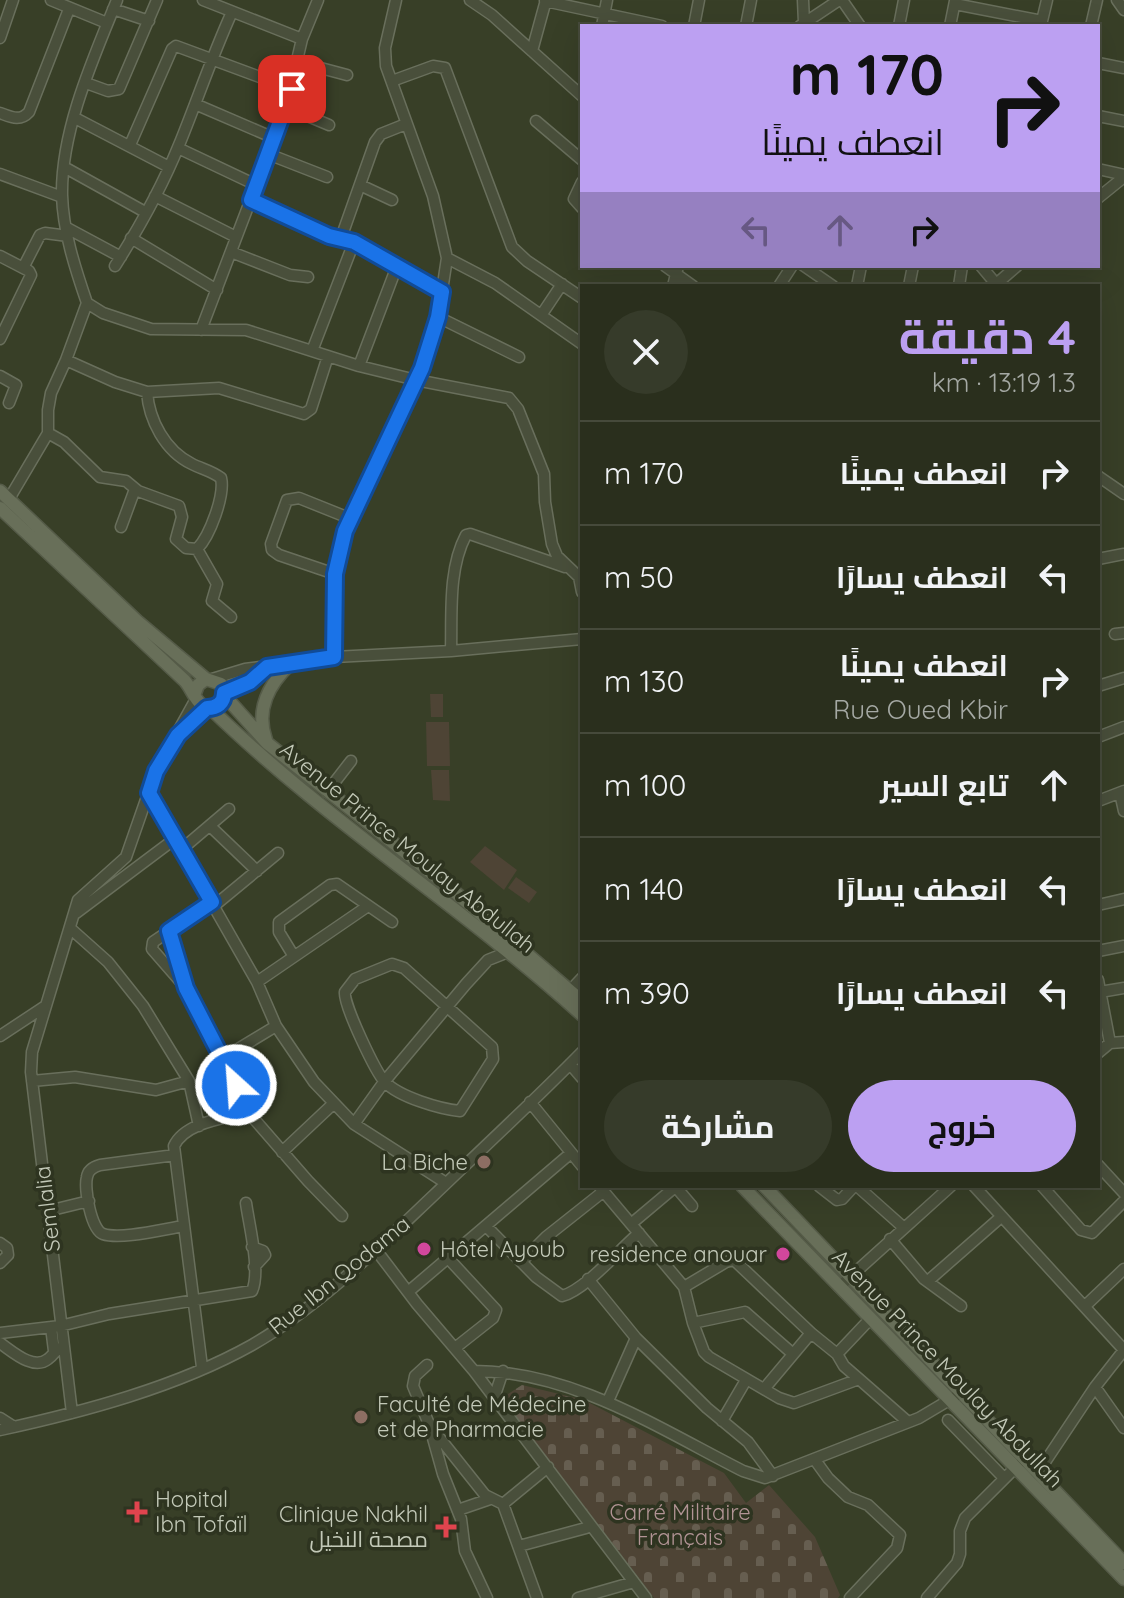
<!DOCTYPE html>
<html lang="ar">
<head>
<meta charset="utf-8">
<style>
  :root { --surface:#2a2f1d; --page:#363b2a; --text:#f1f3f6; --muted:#a5a9a4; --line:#464a3b; --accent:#bca0f2 }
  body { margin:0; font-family:Quicksand,Cairo,sans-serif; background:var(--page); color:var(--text); direction:rtl; height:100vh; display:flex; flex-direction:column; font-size:30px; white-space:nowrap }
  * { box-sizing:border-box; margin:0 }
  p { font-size:26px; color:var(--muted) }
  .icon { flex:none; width:44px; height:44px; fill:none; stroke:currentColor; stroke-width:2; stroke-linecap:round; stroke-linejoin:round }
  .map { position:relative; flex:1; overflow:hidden; direction:ltr }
  .details { position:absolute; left:580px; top:284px; width:520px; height:904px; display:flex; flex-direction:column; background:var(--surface); border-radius:0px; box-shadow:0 8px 32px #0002,0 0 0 2px var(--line); direction:rtl }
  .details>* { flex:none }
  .banner { position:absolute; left:580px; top:24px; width:520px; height:244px; border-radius:0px; box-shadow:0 8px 32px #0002,0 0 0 2px var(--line); direction:rtl; background:#bca0f2; color:#111; overflow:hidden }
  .pin { position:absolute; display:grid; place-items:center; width:68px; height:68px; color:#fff; margin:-34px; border-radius:16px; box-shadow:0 4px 12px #0006 }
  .me { position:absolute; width:88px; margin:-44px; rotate:334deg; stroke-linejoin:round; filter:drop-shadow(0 0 6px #0008) }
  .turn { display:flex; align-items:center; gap:28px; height:168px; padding:0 24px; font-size:36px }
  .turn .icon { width:104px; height:104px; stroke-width:2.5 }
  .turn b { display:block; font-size:56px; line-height:68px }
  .lanes { display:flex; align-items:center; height:76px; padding:0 24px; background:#0003; justify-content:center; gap:40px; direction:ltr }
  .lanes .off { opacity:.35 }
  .round { display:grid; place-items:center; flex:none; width:84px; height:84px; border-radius:42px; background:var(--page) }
  .summary { display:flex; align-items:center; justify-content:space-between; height:136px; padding:0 24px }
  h1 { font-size:48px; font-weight:700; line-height:60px; color:var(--accent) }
  .button { display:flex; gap:16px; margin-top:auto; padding:16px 24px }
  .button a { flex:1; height:92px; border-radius:48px; background:var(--accent); color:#111; font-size:32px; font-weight:700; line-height:92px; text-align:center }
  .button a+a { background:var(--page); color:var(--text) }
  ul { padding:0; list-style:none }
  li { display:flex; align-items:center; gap:24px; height:104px; padding:0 24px; border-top:2px solid var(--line) }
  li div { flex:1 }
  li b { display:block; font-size:30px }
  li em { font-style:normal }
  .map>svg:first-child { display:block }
  .cemetery { fill:url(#cemetery-stones) }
  .park { fill:#4e4435 }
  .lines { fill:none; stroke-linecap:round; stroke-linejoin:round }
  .minor-casing { stroke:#696f5c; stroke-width:13 }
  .major-casing { stroke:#555b48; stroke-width:15 }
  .minor { stroke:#494f3b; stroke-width:10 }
  .major { stroke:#686f59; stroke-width:12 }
  .route-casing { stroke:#114b97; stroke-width:20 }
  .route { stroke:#1a73e8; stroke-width:14 }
  .education-dot { fill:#8d6e63; stroke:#2e3420; stroke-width:3 }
  .hotel-dot { fill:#d1479c; stroke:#2e3420; stroke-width:3 }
  .health-dot { fill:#e0444e; stroke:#2e3420; stroke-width:3 }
  .labels { text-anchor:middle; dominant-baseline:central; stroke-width:7; stroke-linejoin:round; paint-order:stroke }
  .street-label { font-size:22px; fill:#c3c9b8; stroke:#2e3420 }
  .poi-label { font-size:22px; fill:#c3c9b8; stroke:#2e3420; text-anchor:end }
  .park-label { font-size:22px; fill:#b29495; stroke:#2e3420 }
</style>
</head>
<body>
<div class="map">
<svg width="1124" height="1598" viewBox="0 0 1124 1598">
  <defs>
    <pattern id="cemetery-stones" width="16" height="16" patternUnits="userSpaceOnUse" patternTransform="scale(2)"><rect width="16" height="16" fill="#4e4435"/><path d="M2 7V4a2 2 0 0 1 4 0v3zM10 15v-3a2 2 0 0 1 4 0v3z" fill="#665e50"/></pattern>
  </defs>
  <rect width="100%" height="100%" fill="#383f27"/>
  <path class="cemetery" d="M 522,1385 L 584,1400 L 724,1473 L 746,1503 L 769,1485 L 815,1537 L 840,1595 L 838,1598 L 654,1598 L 502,1398 Z"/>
  <path class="park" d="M 430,694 L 443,694 L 443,717 L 431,717 Z
    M 426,722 L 449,722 L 450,766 L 427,766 Z
    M 431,770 L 449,770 L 450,801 L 433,800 Z
    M 485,846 L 517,870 L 504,890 L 470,862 Z
    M 516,877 L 537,892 L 529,903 L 508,888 Z"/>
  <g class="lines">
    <g class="minor-casing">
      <path id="minor" d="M 51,0 L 107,23
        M 117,0 C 93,59 61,130 62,195 C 63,231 75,268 87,303 L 103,313 L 151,329 L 246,330 L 359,366 L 416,380 L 509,398 L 518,409 L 544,474 L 545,502 L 552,544 L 557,556 L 579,577 L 582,592
        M 203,0 L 302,39
        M 470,0 L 492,15 L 582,96
        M 803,0 L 804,23
        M 842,0 L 860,26
        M 1117,0 L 1124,10
        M 545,1 L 662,26
        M 955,4 L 1042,21
        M 113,9 L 149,21
        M 1041,25 L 1047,0
        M 602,26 L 607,0
        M 694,26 L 699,0
        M 746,26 L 751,0
        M 800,26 L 839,0
        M 899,26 L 904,0
        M 950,26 L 955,1
        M 1091,26 L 1097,0
        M 0,38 L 13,0
        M 532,51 L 546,0
        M 298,62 L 347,75
        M 1098,63 L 1124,68
        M 392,81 L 433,66 L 445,68 L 512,247 L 527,261 L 582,298
        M 86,83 L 108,91 L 119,89 L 157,0
        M 195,104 L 274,138
        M 286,107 L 329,125
        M 0,113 C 11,117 20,122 29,112 L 69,9
        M 1098,116 L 1124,121
        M 75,118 L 169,167
        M 536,121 L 582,160
        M 130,145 L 172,49 L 176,46 L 292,89
        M 178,148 L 256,185
        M 268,154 L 327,177
        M 64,167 L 145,212
        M 1098,169 L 1124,175
        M 0,174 L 62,197
        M 582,182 L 574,199 L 582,208
        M 360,185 L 392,200
        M 155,196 L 236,237
        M 1098,198 L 1124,177
        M 251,200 L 329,236 L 354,242 L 442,292
        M 67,228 L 121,257
        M 131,238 L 217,290
        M 341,238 L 375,142 L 381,134 L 406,124
        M 231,252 L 290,275 L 308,277
        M 0,256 L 29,271 L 31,275 L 0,339
        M 447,258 L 495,283 L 582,344
        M 115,266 C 139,228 162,187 179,145 C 197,101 212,56 232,12
        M 665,266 L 693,286
        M 804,266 L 833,286
        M 981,266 L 996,284
        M 23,268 L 40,235 L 45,233 L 68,236
        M 673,286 L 678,266
        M 779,286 L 792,266
        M 857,286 L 861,266
        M 909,286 L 913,266
        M 959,286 L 962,266
        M 994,286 L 1017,266
        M 542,314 L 562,284
        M 438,317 L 519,357
        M 201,330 L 286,107 L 302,39 L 318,0
        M 312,351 L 354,242
        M 66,360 L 115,382 L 147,392 L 219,388 L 304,414 L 311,409 L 328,356
        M 359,366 L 397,266
        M 0,376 L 16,385 L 9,403
        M 48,433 L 64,442 L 100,477 L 126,481 L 138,491 L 179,506 L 182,517 L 176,539 L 186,548 L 197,549 C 210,536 225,495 221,478 C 212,471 202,469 192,464 C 165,451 149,420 147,392
        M 1098,476 L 1124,494
        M 9,499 L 48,433 L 48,410 L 51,393 L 66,360 L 87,303
        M 121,527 L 135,489
        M 197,549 L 217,584 L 212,601 L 231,617
        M 1098,559 L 1124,554
        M 335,574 L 279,555 L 272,550 L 271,544 L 287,500 L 299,498 L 349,518
        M 1115,634 L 1124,633
        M 451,651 C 452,614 448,569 466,535 L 470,534 L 565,567
        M 334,657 L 335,574 L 340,545 L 349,518 L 422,368 L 438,317 L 447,258 L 433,196 L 386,66 L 385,48 L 396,0
        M 212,679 L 245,669 L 334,657 L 451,651 L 582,639
        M 1098,686 L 1124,678
        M 224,693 L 250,682 L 267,667
        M 182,732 L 207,708
        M 1098,737 L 1124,727
        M 327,792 L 351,761
        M 149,793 L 257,982 L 276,1026 L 314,1082 L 354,1124 L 446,1183
        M 1120,793 L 1124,811
        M 1098,801 L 1124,791
        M 210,826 L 257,871
        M 182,849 L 229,809
        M 212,902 L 153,942 L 152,949 L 186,988 L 248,1112 L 308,1181 L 342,1216
        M 1098,905 L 1124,899
        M 214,906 L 278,853
        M 76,913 L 176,838
        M 71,929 L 108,962 L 143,1006 L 189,1081 L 199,1126
        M 169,931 L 186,986
        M 1098,951 L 1124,946
        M 293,955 L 279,932 L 279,922 L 330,885 L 337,884 L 392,922
        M 392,964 L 404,968 L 492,1047 L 493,1059 L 460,1111 C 440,1109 399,1097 385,1082 C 376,1073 343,1004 345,992 L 355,979 Z
        M 1098,980 L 1110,1043
        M 257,982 L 368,906
        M 1100,992 L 1124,988
        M 567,994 L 582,978
        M 0,1036 L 44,1007
        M 1098,1053 L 1110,1043 L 1124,1042
        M 223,1058 L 276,1026
        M 570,1064 L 582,1078
        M 32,1081 L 75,1077 L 156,1090 L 189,1081
        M 530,1102 L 582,1166
        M 354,1124 L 384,1082 L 466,984 L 488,960 L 508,952
        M 282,1152 L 333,1104
        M 175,1155 L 100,1165 C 93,1167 88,1170 87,1177 C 84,1188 91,1230 103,1234 C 121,1240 164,1229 184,1226
        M 1098,1165 L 1124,1193
        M 599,1186 L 684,1287 L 693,1323 L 704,1352 L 709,1357 L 779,1398 L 794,1403 L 859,1379 L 908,1422
        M 675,1186 L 692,1206
        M 819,1186 L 837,1200 L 842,1199 L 854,1186
        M 857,1186 L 903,1227
        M 974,1186 L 1124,1350
        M 1042,1186 L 1081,1230 L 1092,1233 L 1124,1201
        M 48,1211 L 89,1201
        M 631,1224 L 675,1187
        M 486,1226 L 536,1277 L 562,1296 C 585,1290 619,1250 639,1233
        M 890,1239 L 924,1279 L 961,1306
        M 0,1243 L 7,1248 L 8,1255 L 0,1263
        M 252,1247 L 263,1251 L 265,1255 L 254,1267
        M 376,1250 L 417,1304 L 474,1371 L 646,1598
        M 448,1258 L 496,1310 L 493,1318 L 455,1348
        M 521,1262 L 546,1237 L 604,1191
        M 588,1279 L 636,1338 L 707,1408 L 748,1442 L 773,1476
        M 928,1281 L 1001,1217
        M 684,1287 L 726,1262 L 734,1260 L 811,1333 L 764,1389
        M 839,1287 L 951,1186
        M 408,1292 L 571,1153
        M 1085,1306 L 1124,1269
        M 693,1323 L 745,1312 L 793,1354
        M 51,1327 L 54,1351
        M 0,1333 L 60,1326 L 109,1314 L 252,1291 C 261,1271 249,1225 246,1203
        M 811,1333 L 837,1354 L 844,1366 L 859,1379
        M 0,1343 C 12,1351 33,1371 48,1359 C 55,1354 54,1350 63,1347
        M 837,1354 L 871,1318
        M 427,1365 L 415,1376 L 413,1386 L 429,1424 L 443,1474 L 461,1519 L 465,1551 L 487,1598
        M 202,1367 L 174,1146 C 185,1122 226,1118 248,1112
        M 474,1371 C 572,1371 658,1428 743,1471 L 765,1478 L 919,1418 L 956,1396
        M 1095,1387 L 1124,1428
        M 494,1398 L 503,1371
        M 608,1401 L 636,1338
        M 72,1413 L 31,1072 L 32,1052 L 78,900 L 126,857 L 156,771 L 196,699
        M 0,1418 L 14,1427
        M 948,1420 L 1004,1478
        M 722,1421 L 746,1380
        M 430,1426 L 485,1495 L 503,1504 L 537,1598
        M 0,1430 C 83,1412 177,1387 252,1345 C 320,1306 378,1248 434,1195 C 483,1148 534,1101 582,1052
        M 815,1460 L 828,1478 L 848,1497 L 868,1505 L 900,1535 L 897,1548 L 850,1598
        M 1035,1477 L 1095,1387 L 1124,1350
        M 503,1504 L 548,1467
        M 458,1510 L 490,1499
        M 519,1546 L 586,1528
        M 578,1598 L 634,1582
        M 927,1598 L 957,1563 L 960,1554 L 960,1531 L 965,1518 L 1020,1463"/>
    </g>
    <g class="major-casing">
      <path id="major" d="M 0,491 L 137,621 L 206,679
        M 0,508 L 185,681 C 195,693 197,711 216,707
        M 195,693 L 198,685 L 206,679 L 221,684 L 224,695 L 267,743 L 449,887 L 582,1001
        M 210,708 C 325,820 463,907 582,1015
        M 266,740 C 255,709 269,684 291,663
        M 742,1186 L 1124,1579
        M 764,1186 L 1124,1563"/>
    </g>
    <use href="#minor" class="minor"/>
    <use href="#major" class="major"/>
  </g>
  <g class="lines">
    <g class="route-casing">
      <path id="route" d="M 236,1085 L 186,988 L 169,931 L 212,902 L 149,793 L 156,771 L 178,735 L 207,708 C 217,708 224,703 224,693 L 250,682 L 267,667 L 334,657 L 335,574 L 345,531 L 422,368 L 438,317 L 442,292 L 354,242 L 329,236 L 251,200 L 292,89"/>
    </g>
    <use href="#route" class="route"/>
  </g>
  <g class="education-dot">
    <circle cx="484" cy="1162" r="8"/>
    <circle cx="361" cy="1417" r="8"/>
  </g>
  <g class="hotel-dot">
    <circle cx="424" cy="1249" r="8"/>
    <circle cx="783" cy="1254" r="8"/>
  </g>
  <g class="health-dot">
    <path d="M133 1500h8v8h8v8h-8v8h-8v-8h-8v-8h8z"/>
    <path d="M442 1515h8v8h8v8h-8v8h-8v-8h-8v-8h8z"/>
  </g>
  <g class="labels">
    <g class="street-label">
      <text transform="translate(408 847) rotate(39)">Avenue Prince Moulay Abdullah</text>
      <text transform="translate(47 1209) rotate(-97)">Semlalia</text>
      <text transform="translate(339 1275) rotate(-39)">Rue Ibn Qodama</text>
      <text transform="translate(948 1368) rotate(46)">Avenue Prince Moulay Abdullah</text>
    </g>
    <g class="poi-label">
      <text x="468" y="1162">La Biche</text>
      <text x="440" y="1249" text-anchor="start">Hôtel Ayoub</text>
      <text x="767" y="1254">residence anouar</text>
      <text x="377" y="1404" text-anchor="start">Faculté de Médecine<tspan x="377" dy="25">et de Pharmacie</tspan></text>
      <text x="155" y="1499" text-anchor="start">Hopital<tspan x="155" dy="25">Ibn Tofaïl</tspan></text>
      <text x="428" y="1514">Clinique Nakhil<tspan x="428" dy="25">مصحة النخيل</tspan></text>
    </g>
    <g class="park-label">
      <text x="680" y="1512">Carré Militaire<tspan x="680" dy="25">Français</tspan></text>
    </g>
  </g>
</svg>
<div class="pin" style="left:292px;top:89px;background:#d93025"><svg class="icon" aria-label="arrive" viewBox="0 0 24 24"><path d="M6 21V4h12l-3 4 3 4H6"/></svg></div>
<svg class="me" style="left:236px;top:1085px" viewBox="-20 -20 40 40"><circle r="17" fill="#1a73e8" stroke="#fff" stroke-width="3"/><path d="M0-11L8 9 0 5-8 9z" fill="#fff"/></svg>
<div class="banner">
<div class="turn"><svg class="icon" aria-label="right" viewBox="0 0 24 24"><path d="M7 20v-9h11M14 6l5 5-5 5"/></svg><div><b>170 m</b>انعطف يمينًا</div></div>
<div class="lanes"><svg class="icon off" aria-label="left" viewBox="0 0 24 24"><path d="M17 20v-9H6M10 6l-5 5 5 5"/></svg><svg class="icon off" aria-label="ahead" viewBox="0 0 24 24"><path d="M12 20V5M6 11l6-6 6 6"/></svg><svg class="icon" aria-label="right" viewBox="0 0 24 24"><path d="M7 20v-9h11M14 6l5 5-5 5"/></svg></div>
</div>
<section class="details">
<div class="summary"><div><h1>4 دقيقة</h1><p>1.3 km · 13:19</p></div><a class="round"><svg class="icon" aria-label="close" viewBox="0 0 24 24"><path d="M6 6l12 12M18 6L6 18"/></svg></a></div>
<ul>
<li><svg class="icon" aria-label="right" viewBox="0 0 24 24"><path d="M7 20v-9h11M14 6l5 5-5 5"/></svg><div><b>انعطف يمينًا</b></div><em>170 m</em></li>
<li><svg class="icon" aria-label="left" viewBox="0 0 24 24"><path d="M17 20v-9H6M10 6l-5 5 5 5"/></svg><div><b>انعطف يسارًا</b></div><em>50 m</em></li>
<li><svg class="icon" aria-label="right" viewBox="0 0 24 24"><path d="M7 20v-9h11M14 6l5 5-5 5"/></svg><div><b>انعطف يمينًا</b><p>Rue Oued Kbir</p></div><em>130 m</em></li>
<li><svg class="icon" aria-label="ahead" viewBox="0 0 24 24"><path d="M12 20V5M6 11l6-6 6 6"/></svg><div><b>تابع السير</b></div><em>100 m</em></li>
<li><svg class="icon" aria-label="left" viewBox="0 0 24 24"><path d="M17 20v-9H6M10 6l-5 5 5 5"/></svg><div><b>انعطف يسارًا</b></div><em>140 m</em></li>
<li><svg class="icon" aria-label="left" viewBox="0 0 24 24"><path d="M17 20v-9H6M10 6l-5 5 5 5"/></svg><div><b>انعطف يسارًا</b></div><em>390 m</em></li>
</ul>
<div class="button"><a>خروج</a><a>مشاركة</a></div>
</section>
</div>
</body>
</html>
